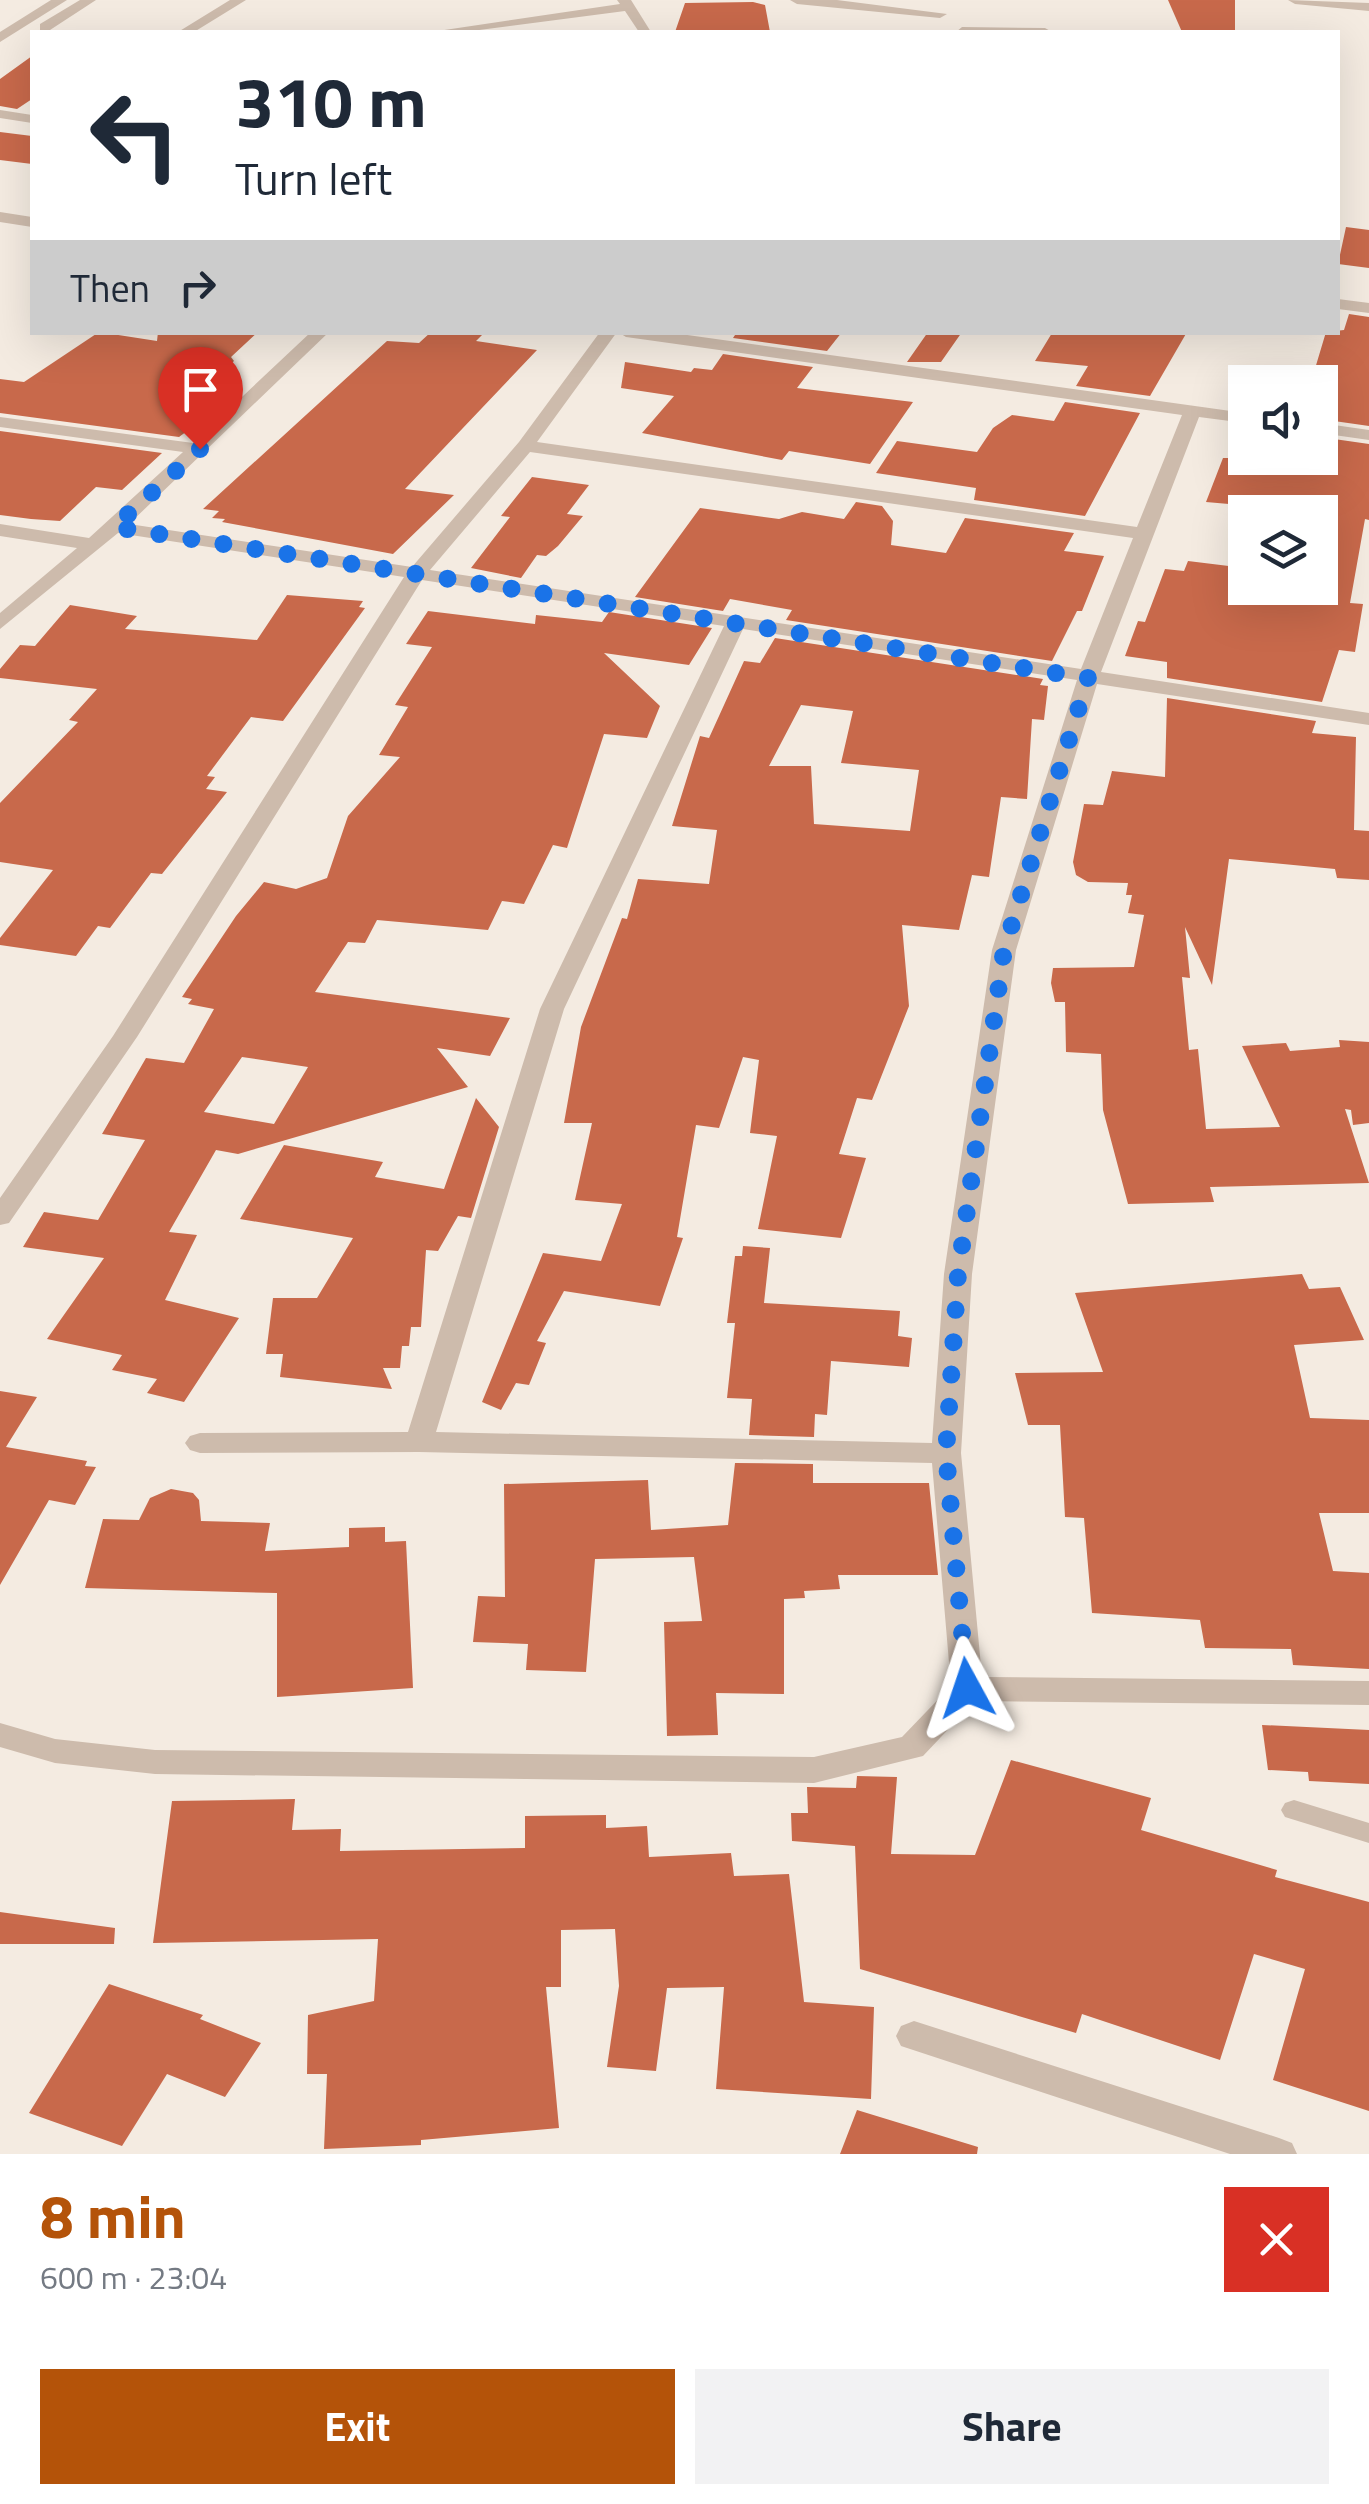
<!DOCTYPE html>
<html lang="en">
<head>
<meta charset="utf-8">
<style>
  :root { --surface:#fff; --page:#f2f2f3; --text:#1f2937; --muted:#747a83; --accent:#b45309 }
  body { margin:0; font-family:"Titillium Web",sans-serif; background:var(--page); color:var(--text); height:100vh; display:flex; flex-direction:column; font-size:38px; white-space:nowrap }
  * { box-sizing:border-box; margin:0 }
  p { font-size:32px; color:var(--muted) }
  .icon { flex:none; width:55px; height:55px; fill:none; stroke:currentColor; stroke-width:2; stroke-linecap:round; stroke-linejoin:round }
  .map { position:relative; height:2154px; overflow:hidden }
  .side { display:flex; flex-direction:column; background:var(--surface); flex:1 }
  .side>* { flex:none }
  .guide { position:absolute; left:30px; top:30px; width:1310px; height:305px; border-radius:0px; box-shadow:0 10px 40px #0002; background:#fff; color:var(--text); overflow:hidden }
  .fabs { position:absolute; left:1228px; top:365px; display:grid; gap:20px }
  .fabs a { display:grid; place-items:center; width:110px; height:110px; border-radius:0px; background:var(--surface); box-shadow:0 10px 40px #0002; font-size:50px }
  .pin { position:absolute; display:grid; place-items:center; width:85px; height:85px; color:#fff; margin:-102px -42px; border-radius:50% 50% 50% 0; rotate:-45deg; box-shadow:0 0 10px #0007 }
  .pin .icon { rotate:45deg }
  .me { position:absolute; width:110px; margin:-55px; rotate:355deg; stroke-linejoin:round; filter:drop-shadow(0 0 8px #0008) }
  .turn { display:flex; align-items:center; gap:35px; height:210px; padding:0 40px; font-size:45px }
  .turn .icon { width:130px; height:130px; stroke-width:2.5 }
  .turn b { display:block; font-size:70px; line-height:85px }
  .then { display:flex; align-items:center; height:95px; padding:0 40px; background:#0003; gap:20px; font-size:38px }
  .round { display:grid; place-items:center; flex:none; width:105px; height:105px; border-radius:0px; background:var(--page) }
  .head { display:flex; align-items:center; justify-content:space-between; height:170px; padding:0 40px }
  h1 { font-size:60px; font-weight:700; line-height:75px; color:var(--accent) }
  .primary-button { display:flex; gap:20px; margin-top:auto; padding:20px 40px }
  .primary-button a { flex:1; height:115px; border-radius:0px; background:var(--accent); color:#fff; font-size:40px; font-weight:700; line-height:115px; text-align:center }
  .primary-button a+a { background:var(--page); color:var(--text) }
  .map>svg:first-child { display:block }
  .building { fill:#c8694b; fill-rule:evenodd }
  .lines { fill:none; stroke-linecap:round; stroke-linejoin:round }
  .lane { fill:#cdbbac; fill-rule:evenodd }
  .street { fill:#cdbbac; fill-rule:evenodd }
  .route { stroke:#1a73e8; stroke-width:18; stroke-dasharray:0 32.4 }
</style>
</head>
<body>
<div class="map">
<svg width="1369" height="2154" viewBox="0 0 1369 2154">
  <rect width="100%" height="100%" fill="#f4ebe1"/>
  <path class="building" d="M 1168,0 L 1235,0 L 1235,32 L 1182,32 Z
    M 753,2 L 765,5 L 770,32 L 675,32 L 685,3 Z
    M 32,56 L 32,99 L 17,109 L 0,106 L 0,79 Z
    M 0,132 L 32,136 L 32,164 L 0,160 Z
    M 1346,227 L 1369,230 L 1369,268 L 1338,264 Z
    M 1349,314 L 1369,317 L 1369,426 L 1320,419 L 1320,382 L 1311,382 L 1326,332 L 1344,330 Z
    M 99,332 L 157,341 L 158,332 L 258,332 L 231,357 L 234,361 L 193,396 L 226,402 L 179,437 L 0,413 L 0,379 L 24,382 Z
    M 431,332 L 485,332 L 476,341 L 537,350 L 405,489 L 454,495 L 393,554 L 222,522 L 225,519 L 212,518 L 219,511 L 203,509 L 387,341 L 419,343 Z
    M 737,332 L 842,332 L 827,351 L 733,338 Z
    M 928,332 L 962,332 L 941,362 L 907,362 Z
    M 1187,332 L 1150,396 L 1076,386 L 1088,366 L 1035,361 L 1052,333 Z
    M 723,354 L 813,367 L 797,388 L 913,402 L 870,464 L 789,451 L 782,460 L 642,433 L 674,396 L 621,388 L 625,362 L 691,372 L 694,368 L 712,370 Z
    M 1065,402 L 1140,413 L 1085,516 L 974,500 L 976,488 L 876,473 L 897,441 L 977,452 L 993,428 L 1012,415 L 1054,421 Z
    M 0,431 L 162,453 L 122,490 L 96,487 L 60,521 L 31,519 L 0,515 Z
    M 1320,437 L 1369,444 L 1369,520 L 1365,519 L 1350,603 L 1363,604 L 1355,652 L 1339,650 L 1322,702 L 1167,678 L 1167,662 L 1125,656 L 1138,621 L 1145,622 L 1165,569 L 1184,571 L 1188,561 L 1245,568 L 1245,588 L 1320,588 L 1320,512 L 1206,502 L 1223,458 L 1320,458 Z
    M 532,477 L 589,485 L 567,514 L 583,516 L 558,546 L 546,556 L 537,555 L 521,578 L 471,568 L 510,517 L 501,516 Z
    M 856,502 L 882,506 L 893,521 L 891,545 L 946,553 L 965,518 L 1074,533 L 1064,551 L 1104,556 L 1082,611 L 1077,611 L 1052,661 L 786,620 L 792,610 L 730,599 L 723,611 L 635,597 L 700,508 L 779,519 L 802,512 L 844,519 Z
    M 287,595 L 363,601 L 359,607 L 365,608 L 283,721 L 251,717 L 207,776 L 215,777 L 206,789 L 227,792 L 162,874 L 151,873 L 110,928 L 98,926 L 76,956 L 0,945 L 0,938 L 53,870 L 0,862 L 0,803 L 78,722 L 69,720 L 97,689 L 0,678 L 0,669 L 20,645 L 35,646 L 70,605 L 137,616 L 125,629 L 257,640 Z
    M 428,611 L 535,624 L 536,615 L 602,622 L 609,612 L 712,628 L 689,665 L 604,653 L 660,706 L 647,738 L 604,734 L 567,848 L 553,845 L 524,904 L 502,901 L 488,930 L 377,920 L 365,943 L 348,942 L 315,992 L 510,1018 L 490,1056 L 437,1048 L 468,1087 L 238,1154 L 216,1150 L 169,1232 L 197,1235 L 165,1300 L 239,1318 L 184,1402 L 147,1393 L 157,1379 L 112,1370 L 122,1355 L 47,1339 L 104,1258 L 23,1247 L 44,1212 L 98,1220 L 145,1140 L 102,1134 L 146,1058 L 184,1063 L 214,1009 L 188,1004 L 192,999 L 182,997 L 236,916 L 264,882 L 296,889 L 327,878 L 348,816 L 400,757 L 379,755 L 408,707 L 395,705 L 432,647 L 406,644 ZM 242,1057 L 308,1067 L 274,1124 L 204,1112 Z
    M 775,638 L 1043,679 L 1040,685 L 1048,686 L 1044,720 L 1032,719 L 1027,799 L 1001,797 L 989,877 L 972,875 L 959,930 L 902,925 L 909,1006 L 872,1100 L 857,1098 L 839,1154 L 866,1158 L 841,1238 L 758,1229 L 777,1136 L 750,1133 L 759,1060 L 743,1057 L 719,1128 L 696,1125 L 677,1237 L 683,1238 L 660,1306 L 564,1291 L 537,1341 L 546,1343 L 529,1385 L 516,1383 L 501,1410 L 482,1402 L 543,1253 L 601,1261 L 622,1204 L 575,1200 L 592,1123 L 564,1123 L 581,1027 L 622,918 L 627,919 L 638,879 L 709,884 L 717,830 L 672,826 L 700,736 L 709,738 L 744,661 L 760,663 ZM 801,705 L 853,711 L 841,763 L 919,770 L 910,831 L 814,824 L 811,766 L 769,766 Z
    M 1167,698 L 1316,721 L 1312,733 L 1356,737 L 1354,830 L 1369,831 L 1369,880 L 1337,878 L 1335,869 L 1229,859 L 1212,985 L 1185,927 L 1190,978 L 1182,977 L 1189,1050 L 1198,1049 L 1206,1129 L 1280,1127 L 1242,1046 L 1286,1043 L 1290,1051 L 1340,1047 L 1339,1040 L 1369,1042 L 1369,1123 L 1353,1125 L 1351,1110 L 1345,1109 L 1369,1183 L 1210,1187 L 1214,1202 L 1128,1204 L 1103,1110 L 1101,1054 L 1066,1052 L 1065,1002 L 1055,1002 L 1051,983 L 1053,968 L 1134,967 L 1144,915 L 1128,913 L 1132,895 L 1126,895 L 1128,883 L 1088,882 L 1076,875 L 1073,862 L 1084,804 L 1103,805 L 1112,771 L 1165,777 Z
    M 476,1098 L 499,1127 L 471,1218 L 458,1216 L 438,1251 L 426,1250 L 421,1327 L 411,1327 L 409,1346 L 402,1346 L 400,1368 L 383,1368 L 392,1389 L 280,1377 L 283,1354 L 266,1354 L 273,1298 L 317,1298 L 353,1238 L 240,1219 L 284,1145 L 383,1162 L 375,1177 L 444,1189 Z
    M 743,1246 L 770,1248 L 764,1303 L 900,1311 L 898,1336 L 912,1338 L 909,1367 L 831,1361 L 827,1415 L 815,1414 L 814,1437 L 749,1435 L 752,1399 L 727,1398 L 735,1323 L 727,1323 L 735,1256 L 742,1256 Z
    M 1302,1274 L 1309,1289 L 1340,1287 L 1364,1340 L 1294,1345 L 1310,1418 L 1369,1420 L 1369,1513 L 1319,1513 L 1333,1571 L 1369,1573 L 1369,1669 L 1293,1665 L 1291,1649 L 1205,1648 L 1200,1620 L 1092,1613 L 1084,1518 L 1065,1517 L 1060,1425 L 1028,1425 L 1015,1373 L 1103,1372 L 1075,1293 Z
    M 0,1391 L 37,1397 L 6,1447 L 87,1461 L 85,1466 L 96,1467 L 75,1505 L 49,1500 L 0,1585 Z
    M 735,1463 L 813,1464 L 813,1483 L 929,1483 L 938,1575 L 838,1575 L 840,1589 L 804,1591 L 805,1598 L 784,1599 L 784,1694 L 716,1693 L 718,1735 L 667,1736 L 664,1622 L 702,1621 L 694,1557 L 595,1559 L 586,1672 L 526,1670 L 528,1644 L 473,1642 L 478,1596 L 505,1597 L 504,1484 L 648,1480 L 651,1530 L 728,1525 Z
    M 171,1489 L 193,1493 L 199,1500 L 201,1521 L 270,1523 L 265,1551 L 349,1547 L 349,1528 L 385,1527 L 385,1542 L 406,1541 L 413,1688 L 277,1697 L 277,1593 L 85,1588 L 103,1519 L 139,1520 L 150,1498 Z
    M 1262,1725 L 1369,1730 L 1369,1784 L 1309,1781 L 1308,1772 L 1268,1770 Z
    M 1011,1760 L 1151,1798 L 1141,1830 L 1277,1870 L 1275,1877 L 1369,1902 L 1369,2111 L 1273,2080 L 1305,1969 L 1254,1954 L 1220,2060 L 1082,2014 L 1076,2033 L 860,1969 L 855,1846 L 792,1841 L 791,1813 L 808,1813 L 807,1787 L 856,1788 L 857,1776 L 897,1777 L 891,1854 L 975,1855 Z
    M 295,1799 L 292,1830 L 341,1829 L 340,1851 L 525,1848 L 525,1816 L 606,1815 L 606,1828 L 647,1826 L 649,1857 L 731,1853 L 734,1876 L 789,1874 L 804,2002 L 874,2007 L 871,2099 L 716,2089 L 724,1987 L 667,1988 L 656,2071 L 607,2067 L 619,1986 L 615,1929 L 561,1930 L 561,1987 L 546,1987 L 559,2128 L 421,2140 L 421,2145 L 324,2149 L 327,2074 L 307,2074 L 308,2015 L 374,2001 L 378,1939 L 153,1943 L 172,1801 Z
    M 0,1912 L 115,1928 L 114,1944 L 0,1944 Z
    M 109,1984 L 203,2015 L 200,2019 L 261,2043 L 225,2097 L 167,2074 L 122,2146 L 29,2113 Z
    M 857,2110 L 978,2147 L 977,2154 L 840,2154 Z"/>
  <g class="lines">
    <path class="lane" d="M 1294,1800 L 1369,1823 L 1369,1843 L 1285,1817 L 1281,1810 L 1285,1803 Z"/>
    <path class="street" d="M 51,0 L 67,0 L 0,42 L 0,32 Z
      M 80,0 L 96,0 L 50,30 L 40,30 L 40,24 Z
      M 230,0 L 246,0 L 194,32 L 178,32 Z
      M 617,0 L 631,0 L 651,32 L 639,32 L 625,11 L 464,32 L 431,32 L 620,4 Z
      M 790,0 L 837,0 L 947,14 L 940,18 L 797,4 Z
      M 1288,0 L 1369,3 L 1369,11 L 1295,4 Z
      M 962,27 L 1045,28 L 1052,32 L 956,32 Z
      M 0,110 L 32,115 L 32,123 L 0,118 Z
      M 0,212 L 32,217 L 32,227 L 0,222 Z
      M 1338,299 L 1369,303 L 1369,313 L 1338,309 Z
      M 311,332 L 329,332 L 129,524 L 412,567 L 519,442 L 600,332 L 617,332 L 537,442 L 1137,527 L 1182,415 L 626,337 L 618,332 L 666,332 L 1245,413 L 1245,423 L 1199,417 L 1101,672 L 1369,713 L 1369,725 L 1097,684 L 1016,950 L 972,1274 L 961,1453 L 982,1677 L 1369,1681 L 1369,1705 L 975,1701 L 923,1756 L 814,1783 L 155,1774 L 55,1763 L 0,1747 L 0,1723 L 55,1739 L 155,1750 L 814,1757 L 902,1737 L 951,1686 L 932,1463 L 419,1452 L 200,1453 L 190,1450 L 185,1443 L 190,1436 L 200,1433 L 408,1432 L 540,1009 L 724,626 L 422,580 L 137,1037 L 9,1223 L 0,1225 L 0,1198 L 113,1036 L 404,577 L 118,533 L 0,629 L 0,613 L 77,548 L 0,536 L 0,524 L 89,538 L 183,452 L 0,427 L 0,417 L 193,443 ZM 530,452 L 1133,538 L 1081,669 L 430,570 ZM 743,629 L 1077,680 L 992,950 L 944,1274 L 932,1443 L 436,1432 L 564,1009 Z
      M 1320,423 L 1369,430 L 1369,440 L 1320,433 Z
      M 914,2021 L 1279,2138 L 1292,2143 L 1297,2154 L 1230,2154 L 901,2046 L 896,2036 L 901,2026 Z"/>
  </g>
  <g class="lines">
    <path class="route" d="M 200,449 L 114,527 L 1088,678 L 1004,950 L 958,1274 L 946,1453 L 967,1688"/>
  </g>
</svg>
<div class="fabs">
<a><svg class="icon" aria-label="sound" viewBox="0 0 24 24"><path d="M4 9h4l5-4v14l-5-4H4zM17 9q2 3 0 6"/></svg></a>
<a><svg class="icon" aria-label="layers" viewBox="0 0 24 24"><path d="M12 4l9 5-9 5-9-5zM3 14l9 5 9-5"/></svg></a>
</div>
<div class="pin" style="left:200px;top:449px;background:#d93025"><svg class="icon" aria-label="arrive" viewBox="0 0 24 24"><path d="M6 21V4h12l-3 4 3 4H6"/></svg></div>
<svg class="me" style="left:967px;top:1688px" viewBox="-20 -20 40 40"><path d="M0-17L14 15 0 8-14 15z" fill="#1a73e8" stroke="#fff" stroke-width="4"/></svg>
<div class="guide">
<div class="turn"><svg class="icon" aria-label="left" viewBox="0 0 24 24"><path d="M17 20v-9H6M10 6l-5 5 5 5"/></svg><div><b>310 m</b>Turn left</div></div>
<div class="then">Then<svg class="icon" aria-label="right" viewBox="0 0 24 24"><path d="M7 20v-9h11M14 6l5 5-5 5"/></svg></div>
</div>
</div>
<section class="side">
<div class="head"><div><h1>8 min</h1><p>600 m · 23:04</p></div><a class="round" style="background:#d93025;color:#fff"><svg class="icon" aria-label="close" viewBox="0 0 24 24"><path d="M6 6l12 12M18 6L6 18"/></svg></a></div>
<div class="primary-button"><a>Exit</a><a>Share</a></div>
</section>
</body>
</html>
